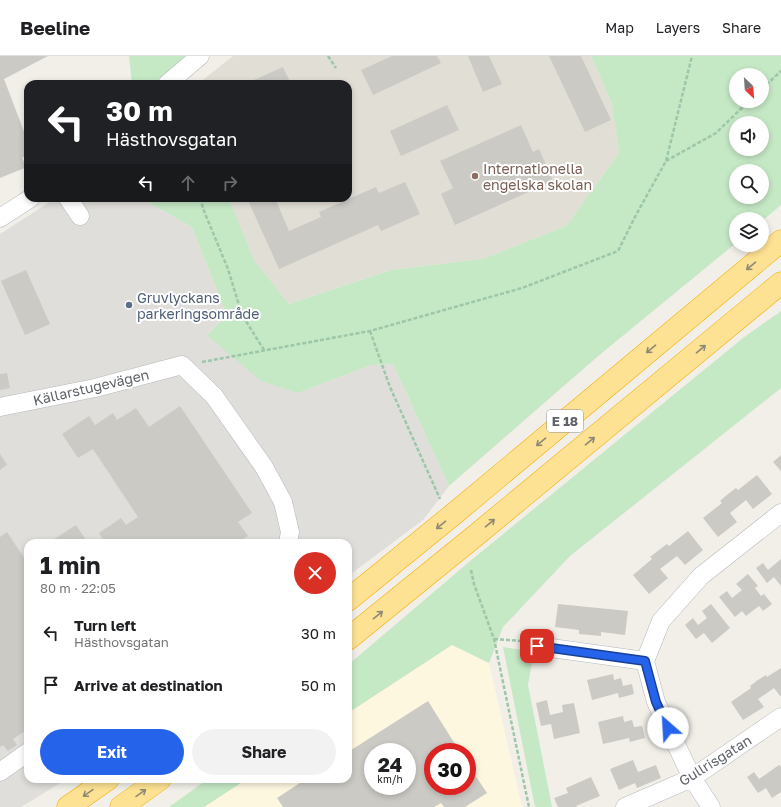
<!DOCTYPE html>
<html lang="en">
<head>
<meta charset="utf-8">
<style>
  :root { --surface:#fff; --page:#f2f2f2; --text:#202124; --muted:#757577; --line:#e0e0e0; --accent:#2563eb }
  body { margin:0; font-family:"Golos Text",sans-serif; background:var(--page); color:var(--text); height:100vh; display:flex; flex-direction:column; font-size:15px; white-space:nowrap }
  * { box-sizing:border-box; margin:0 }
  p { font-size:13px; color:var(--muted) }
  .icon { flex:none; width:22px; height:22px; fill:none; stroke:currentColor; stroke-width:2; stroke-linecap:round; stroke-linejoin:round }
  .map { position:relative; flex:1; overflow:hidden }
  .panel { position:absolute; left:24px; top:483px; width:328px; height:244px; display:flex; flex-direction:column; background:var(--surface); border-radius:12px; box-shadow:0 2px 6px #0003 }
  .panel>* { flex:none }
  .guide { position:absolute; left:24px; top:24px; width:328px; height:122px; border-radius:12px; box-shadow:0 2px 6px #0003; background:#202124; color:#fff; overflow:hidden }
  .needle { width:26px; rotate:155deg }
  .controls { position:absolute; left:729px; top:12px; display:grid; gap:8px }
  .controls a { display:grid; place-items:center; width:40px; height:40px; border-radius:50%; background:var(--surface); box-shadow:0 2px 6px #0003; font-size:20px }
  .speed { position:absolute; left:364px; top:687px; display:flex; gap:8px; font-size:20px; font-weight:700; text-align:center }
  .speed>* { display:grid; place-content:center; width:52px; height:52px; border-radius:50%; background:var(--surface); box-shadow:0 2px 6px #0003; line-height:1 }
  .speed small { font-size:10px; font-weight:400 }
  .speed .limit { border:6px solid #d22; background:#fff; color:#111 }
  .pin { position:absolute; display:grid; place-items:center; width:34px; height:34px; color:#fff; margin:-17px; border-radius:8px; box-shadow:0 2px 6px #0006 }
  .me { position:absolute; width:44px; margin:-22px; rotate:334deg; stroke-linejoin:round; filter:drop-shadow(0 0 3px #0008) }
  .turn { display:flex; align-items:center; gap:14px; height:84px; padding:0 16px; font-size:18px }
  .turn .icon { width:52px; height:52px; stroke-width:2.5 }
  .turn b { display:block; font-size:28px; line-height:34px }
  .lanes { display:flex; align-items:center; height:38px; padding:0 16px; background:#0003; justify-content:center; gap:20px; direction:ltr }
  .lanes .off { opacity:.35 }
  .round { display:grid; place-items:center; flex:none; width:42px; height:42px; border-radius:21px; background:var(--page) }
  .overview { display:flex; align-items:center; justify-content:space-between; height:68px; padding:0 16px }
  h1 { font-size:24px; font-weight:700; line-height:30px }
  .primary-button { display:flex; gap:8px; margin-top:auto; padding:8px 16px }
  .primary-button a { flex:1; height:46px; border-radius:24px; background:var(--accent); color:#fff; font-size:16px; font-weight:700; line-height:46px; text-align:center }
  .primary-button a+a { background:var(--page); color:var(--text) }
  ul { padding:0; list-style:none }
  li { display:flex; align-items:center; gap:12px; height:52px; padding:0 16px }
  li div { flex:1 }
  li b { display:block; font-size:15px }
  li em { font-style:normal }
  header { display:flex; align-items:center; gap:24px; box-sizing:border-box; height:56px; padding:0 20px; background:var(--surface); border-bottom:1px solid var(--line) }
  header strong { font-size:19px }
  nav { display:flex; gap:22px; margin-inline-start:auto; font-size:14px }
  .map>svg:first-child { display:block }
  .commercial { fill:#fef7e0; fill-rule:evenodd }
  .industrial { fill:#e0deda }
  .education { fill:#e1ded6 }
  .green { fill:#c5e8c5; fill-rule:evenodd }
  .building { fill:#cccac5; fill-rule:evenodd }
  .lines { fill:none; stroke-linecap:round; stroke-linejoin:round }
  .minor-casing { stroke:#b5b8bc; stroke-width:19 }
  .highway-casing { stroke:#f9ab00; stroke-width:23 }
  .path { stroke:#9cc7a9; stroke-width:2.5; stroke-dasharray:4 2; stroke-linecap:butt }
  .minor { stroke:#fff; stroke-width:18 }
  .highway { stroke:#fde293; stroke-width:22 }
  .oneway { stroke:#8e8975 }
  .route-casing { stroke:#184099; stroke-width:10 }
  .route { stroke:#2563eb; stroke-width:7 }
  .education-dot { fill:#8d6e63; stroke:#fff; stroke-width:1.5 }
  .service-dot { fill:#5c6f8a; stroke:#fff; stroke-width:1.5 }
  .labels { text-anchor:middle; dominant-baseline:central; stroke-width:4; stroke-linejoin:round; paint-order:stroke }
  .shield { fill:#fff; stroke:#8f9295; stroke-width:1 }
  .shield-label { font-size:13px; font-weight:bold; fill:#5f6368 }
  .education-label { font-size:14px; fill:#785e54; stroke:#fff; text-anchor:start }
  .service-label { font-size:14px; fill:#4e5e75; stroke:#fff; text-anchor:start }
  .street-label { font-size:14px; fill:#5f6368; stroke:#fff }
</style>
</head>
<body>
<header>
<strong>Beeline</strong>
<nav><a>Map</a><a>Layers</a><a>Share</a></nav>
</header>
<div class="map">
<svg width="781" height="751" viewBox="0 0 781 751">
  <rect width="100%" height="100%" fill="#f1efe8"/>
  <path class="commercial" d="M 452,589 L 489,607 L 522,751 L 204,751 L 247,723 L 348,723 L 348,657 ZM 373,696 L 407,696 L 407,730 L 373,730 ZM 433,696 L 467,696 L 467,730 L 433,730 Z"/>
  <path class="industrial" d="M 56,142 L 140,142 L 192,171 L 227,260 L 207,279 L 298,337 L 371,309 L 393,308 L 449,430 L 423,464 L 348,520 L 348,487 L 28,487 L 28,723 L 67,723 L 21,751 L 0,751 L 0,178 Z"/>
  <path class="education" d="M 233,0 L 591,0 L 612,48 L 619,97 L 566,170 L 483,203 L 391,214 L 289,248 L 254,204 L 229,142 L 348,142 L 348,28 L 199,28 L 199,27 Z"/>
  <path class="green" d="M 129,0 L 186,0 L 153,28 L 132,28 Z
    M 591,0 L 781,0 L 781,149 L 762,165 L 762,163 L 736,163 L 736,187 L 597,301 L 449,430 L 393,308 L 371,309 L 298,337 L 261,325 L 207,279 L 227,260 L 192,171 L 140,142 L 229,142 L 254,204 L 289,248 L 391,214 L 483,203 L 566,170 L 619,97 L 612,48 ZM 736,19 L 762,19 L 762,45 L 736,45 ZM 736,67 L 762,67 L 762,93 L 736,93 ZM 736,115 L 762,115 L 762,141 L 736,141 Z
    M 781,255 L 781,332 L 570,500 L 503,571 L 489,607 L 452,589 L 348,657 L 348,609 L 469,506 L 743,282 Z
    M 503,591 L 534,596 L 528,629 L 552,751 L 535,751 Z
    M 208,723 L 247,723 L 204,751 L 169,751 Z"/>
  <path class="building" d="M 0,0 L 48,0 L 4,23 L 28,86 L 28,98 L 22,102 L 27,111 L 0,122 Z
    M 392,0 L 437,0 L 441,7 L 373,39 L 361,14 Z
    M 468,0 L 489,0 L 502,28 L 483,36 Z
    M 549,0 L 581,0 L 611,64 L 585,76 Z
    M 283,11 L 291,28 L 245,28 Z
    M 447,49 L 459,74 L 401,100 L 390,75 Z
    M 521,69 L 533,96 L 539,93 L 553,125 L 455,169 L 441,138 L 453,132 L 440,105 Z
    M 405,126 L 420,158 L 381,175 L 378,169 L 279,213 L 247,142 L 275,142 L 289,175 L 321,161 L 319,156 L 376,131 L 379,137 Z
    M 26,214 L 50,268 L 25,279 L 1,225 Z
    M 7,317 L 10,332 L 0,334 L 0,318 Z
    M 180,350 L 252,457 L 238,466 L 248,480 L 237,487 L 105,487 L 99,477 L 121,462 L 126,469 L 138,461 L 93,393 L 78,402 L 62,378 L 89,360 L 95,369 L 113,357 L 117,364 L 136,352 L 149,371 Z
    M 0,398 L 7,409 L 0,414 Z
    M 781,399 L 781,415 L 773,406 Z
    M 757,419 L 772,438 L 753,453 L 746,444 L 730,457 L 737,466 L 718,481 L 703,462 L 722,447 L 720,445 L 728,438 L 736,432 L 738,434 Z
    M 76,469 L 88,487 L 48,487 Z
    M 688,475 L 703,494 L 685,509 L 677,500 L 660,513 L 668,522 L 649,538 L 633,519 L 652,503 L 650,501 L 659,494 L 667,488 L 669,490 Z
    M 7,476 L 28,508 L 28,673 L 13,683 L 17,689 L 8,695 L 3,689 L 0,691 L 0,481 Z
    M 781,503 L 781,530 L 774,521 L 767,527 L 756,512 L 763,507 L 768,514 Z
    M 748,518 L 758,530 L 755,532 L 761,540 L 764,538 L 772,548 L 763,555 L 759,550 L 746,560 L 742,555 L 735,561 L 719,541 L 727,535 L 732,542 L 742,534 L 736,528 Z
    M 558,548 L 628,555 L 625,579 L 601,576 L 601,580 L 579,578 L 579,574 L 555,571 Z
    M 711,548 L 730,572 L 712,587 L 704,577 L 696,583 L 685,569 L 693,562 L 698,569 L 707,562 L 702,555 Z
    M 781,612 L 781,639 L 780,640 L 774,632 L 767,637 L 758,643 L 764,651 L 743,664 L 731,646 L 751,632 L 750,630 L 758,624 L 766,619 L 767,621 Z
    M 613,618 L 614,624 L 621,622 L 623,630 L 632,628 L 634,638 L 619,642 L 618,637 L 592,644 L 587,624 Z
    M 547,644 L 550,659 L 563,656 L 562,649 L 574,647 L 580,677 L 554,683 L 551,668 L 541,670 L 536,647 Z
    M 428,645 L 460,696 L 433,696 L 433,730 L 467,730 L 467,707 L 487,737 L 465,751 L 444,751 L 441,747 L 434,751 L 283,751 L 277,742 L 306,723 L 348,723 L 348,696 ZM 373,696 L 407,696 L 407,730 L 373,730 Z
    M 623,660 L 624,666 L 632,664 L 634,671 L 642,670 L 645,682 L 630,686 L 629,682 L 603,688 L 598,666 Z
    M 633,704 L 638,716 L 656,709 L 661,722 L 637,732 L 635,727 L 619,734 L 610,713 Z
    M 779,709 L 781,711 L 781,736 L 772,742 L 766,732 L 758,737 L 747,721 L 754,716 L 759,723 Z
    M 591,721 L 600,740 L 576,750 L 577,751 L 558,751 L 554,742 L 568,737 L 566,732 Z"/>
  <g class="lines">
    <g class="minor-casing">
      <path id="minor" d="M 167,28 L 200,0
        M 68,142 L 80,160
        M 0,162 L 31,142
        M 0,351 L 95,332 L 182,309 L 214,340 L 264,411 L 283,446 L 290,476 L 288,487
        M 537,590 L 645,605
        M 0,716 L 28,696
        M 625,751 L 692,722 L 781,661
        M 711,751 L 692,722 L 656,646 L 645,605 L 661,565 L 701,520 L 781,457"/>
    </g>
    <g class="highway-casing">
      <path id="highway" d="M 348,544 L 455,457 L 781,185
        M 348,583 L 475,480 L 781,227
        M 68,751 L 108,723
        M 121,751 L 160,723"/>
    </g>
    <path class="path" d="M 328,0 L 336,12
      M 762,33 L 781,15
      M 666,105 L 716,77 L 749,45
      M 200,142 L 204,155 L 228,213 L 242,259 L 264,294
      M 370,275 L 390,331 L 440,443
      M 202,306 L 370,275 L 522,232 L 618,195 L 636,159 L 666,105 L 692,0
      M 471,514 L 474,528 L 494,583 L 529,751
      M 494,583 L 522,585"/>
    <use href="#minor" class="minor"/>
    <use href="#highway" class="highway"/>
  </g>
  <defs><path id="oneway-shaft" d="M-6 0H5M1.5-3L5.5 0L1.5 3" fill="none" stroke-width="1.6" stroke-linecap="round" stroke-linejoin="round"/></defs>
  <g class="oneway">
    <use href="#oneway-shaft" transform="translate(751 210) rotate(140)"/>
    <use href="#oneway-shaft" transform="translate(651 293) rotate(140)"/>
    <use href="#oneway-shaft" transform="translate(701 293) rotate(-40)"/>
    <use href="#oneway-shaft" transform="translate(590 385) rotate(-40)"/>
    <use href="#oneway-shaft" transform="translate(541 386) rotate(140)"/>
    <use href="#oneway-shaft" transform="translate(490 467) rotate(-40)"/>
    <use href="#oneway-shaft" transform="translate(441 469) rotate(141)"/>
    <use href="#oneway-shaft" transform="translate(378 559) rotate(-39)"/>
    <use href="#oneway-shaft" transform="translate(88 737) rotate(145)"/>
    <use href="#oneway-shaft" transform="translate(141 737) rotate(-35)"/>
  </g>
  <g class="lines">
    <g class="route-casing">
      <path id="route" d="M 537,590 L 645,605 L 656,646 L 668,672"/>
    </g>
    <use href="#route" class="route"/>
  </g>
  <circle class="education-dot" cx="475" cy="120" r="4"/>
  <circle class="service-dot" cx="129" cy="249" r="4"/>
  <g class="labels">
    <rect class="shield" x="547" y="354" width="36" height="22" rx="3"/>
    <g class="shield-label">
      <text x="565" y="365">E 18</text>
    </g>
    <g class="education-label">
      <text x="483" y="112">Internationella<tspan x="483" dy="16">engelska skolan</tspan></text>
    </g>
    <g class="service-label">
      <text x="137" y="241">Gruvlyckans<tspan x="137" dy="16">parkeringsområde</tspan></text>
    </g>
    <g class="street-label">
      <text transform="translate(91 331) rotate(-13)">Källarstugevägen</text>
      <text transform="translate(715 704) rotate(-32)">Gullrisgatan</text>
    </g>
  </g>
</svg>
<div class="controls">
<a><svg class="needle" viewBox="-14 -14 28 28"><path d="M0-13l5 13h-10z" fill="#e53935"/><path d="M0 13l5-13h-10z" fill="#757577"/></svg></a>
<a><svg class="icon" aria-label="sound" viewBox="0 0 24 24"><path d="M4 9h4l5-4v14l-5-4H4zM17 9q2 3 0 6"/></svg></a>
<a><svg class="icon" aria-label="search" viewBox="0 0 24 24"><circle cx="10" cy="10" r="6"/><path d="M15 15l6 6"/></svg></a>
<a><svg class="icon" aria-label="layers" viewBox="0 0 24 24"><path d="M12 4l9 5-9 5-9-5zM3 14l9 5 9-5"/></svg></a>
</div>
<div class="speed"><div>24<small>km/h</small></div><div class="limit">30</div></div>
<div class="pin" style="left:537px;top:590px;background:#d93025"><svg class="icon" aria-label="arrive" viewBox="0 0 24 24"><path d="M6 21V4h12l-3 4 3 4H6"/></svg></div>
<svg class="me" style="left:668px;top:672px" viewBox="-20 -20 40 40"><circle r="19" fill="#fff"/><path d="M0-13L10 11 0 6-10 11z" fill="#2563eb"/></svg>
<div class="guide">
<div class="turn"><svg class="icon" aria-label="left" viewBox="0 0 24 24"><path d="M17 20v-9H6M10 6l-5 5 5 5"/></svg><div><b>30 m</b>Hästhovsgatan</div></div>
<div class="lanes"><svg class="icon" aria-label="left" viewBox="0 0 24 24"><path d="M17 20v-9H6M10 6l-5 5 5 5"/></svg><svg class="icon off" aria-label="ahead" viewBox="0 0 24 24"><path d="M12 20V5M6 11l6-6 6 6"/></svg><svg class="icon off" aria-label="right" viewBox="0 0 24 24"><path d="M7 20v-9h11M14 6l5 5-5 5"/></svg></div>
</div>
<section class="panel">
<div class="overview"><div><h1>1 min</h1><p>80 m · 22:05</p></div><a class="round" style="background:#d93025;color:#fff"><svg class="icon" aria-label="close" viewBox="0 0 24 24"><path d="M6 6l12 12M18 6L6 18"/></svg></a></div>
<ul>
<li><svg class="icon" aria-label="left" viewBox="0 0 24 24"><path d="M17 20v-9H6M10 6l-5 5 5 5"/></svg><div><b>Turn left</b><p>Hästhovsgatan</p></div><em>30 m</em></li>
<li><svg class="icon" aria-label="arrive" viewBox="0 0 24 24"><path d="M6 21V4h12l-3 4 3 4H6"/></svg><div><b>Arrive at destination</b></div><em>50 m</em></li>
</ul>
<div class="primary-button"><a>Exit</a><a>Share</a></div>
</section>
</div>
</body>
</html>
